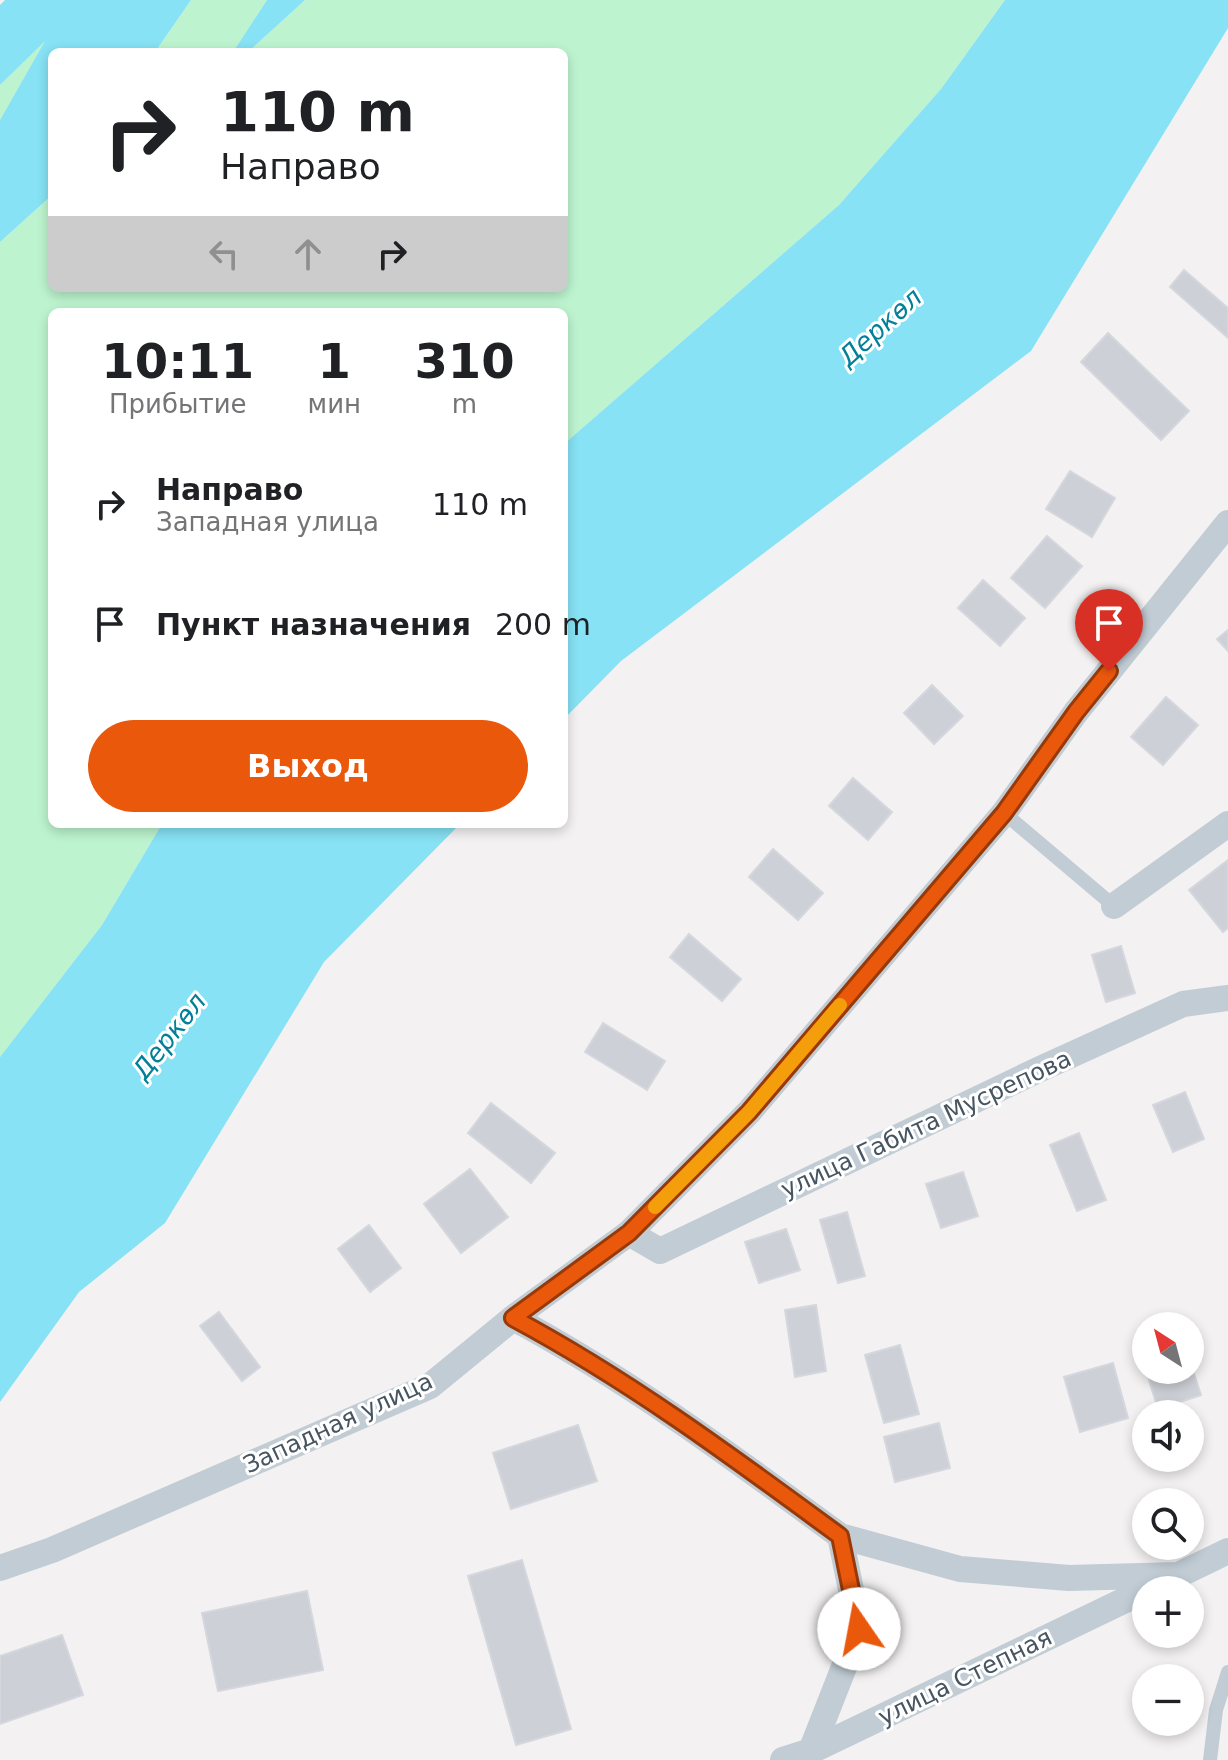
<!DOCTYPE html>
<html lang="ru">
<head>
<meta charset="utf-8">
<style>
  :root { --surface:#fff; --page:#f6f6f6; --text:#202124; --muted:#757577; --accent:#ea580c }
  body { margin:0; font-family:"DejaVu Sans",sans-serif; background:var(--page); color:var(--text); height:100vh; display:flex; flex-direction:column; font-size:30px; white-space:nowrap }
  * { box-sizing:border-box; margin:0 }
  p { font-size:26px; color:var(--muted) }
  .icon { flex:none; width:44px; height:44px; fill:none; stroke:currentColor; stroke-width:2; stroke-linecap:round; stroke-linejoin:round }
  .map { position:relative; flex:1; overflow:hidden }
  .details { position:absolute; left:48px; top:308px; width:520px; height:520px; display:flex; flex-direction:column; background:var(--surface); border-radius:12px; box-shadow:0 4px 12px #0003 }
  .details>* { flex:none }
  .banner { position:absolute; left:48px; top:48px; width:520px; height:244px; border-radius:12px; box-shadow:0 4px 12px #0003; background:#fff; color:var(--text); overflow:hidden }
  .needle { width:52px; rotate:324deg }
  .fabs { position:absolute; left:1132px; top:1312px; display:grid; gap:16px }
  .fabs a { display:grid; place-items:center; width:72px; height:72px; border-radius:50%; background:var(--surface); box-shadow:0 4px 12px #0003; font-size:40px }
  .pin { position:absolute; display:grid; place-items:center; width:68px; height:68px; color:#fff; margin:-82px -34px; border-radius:50% 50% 50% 0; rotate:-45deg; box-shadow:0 0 8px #0007 }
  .pin .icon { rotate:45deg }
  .me { position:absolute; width:88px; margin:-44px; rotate:348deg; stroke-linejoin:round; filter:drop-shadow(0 0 6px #0008) }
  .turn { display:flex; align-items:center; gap:28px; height:168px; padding:0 40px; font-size:36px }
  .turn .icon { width:104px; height:104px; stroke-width:2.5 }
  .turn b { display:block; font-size:56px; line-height:68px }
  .lanes { display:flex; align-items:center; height:76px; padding:0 40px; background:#0003; justify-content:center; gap:40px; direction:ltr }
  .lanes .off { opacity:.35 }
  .eta { display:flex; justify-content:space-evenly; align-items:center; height:136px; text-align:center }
  .eta b { font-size:48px; font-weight:700; line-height:56px }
  .action { display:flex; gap:16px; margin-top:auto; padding:16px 40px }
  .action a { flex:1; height:92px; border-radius:48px; background:var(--accent); color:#fff; font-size:32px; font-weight:700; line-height:92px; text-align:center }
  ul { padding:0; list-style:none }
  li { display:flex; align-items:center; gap:24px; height:120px; padding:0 40px }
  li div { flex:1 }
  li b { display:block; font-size:30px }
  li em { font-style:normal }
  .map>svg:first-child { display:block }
  .green { fill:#bdf4cf }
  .water { fill:#86e2f4 }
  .building { fill:#cdd0d6; stroke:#d4d7dd; stroke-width:2 }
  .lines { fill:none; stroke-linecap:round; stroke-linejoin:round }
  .lane { stroke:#c1ccd4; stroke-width:14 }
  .street { stroke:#c1ccd4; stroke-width:26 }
  .route-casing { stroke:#983908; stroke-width:20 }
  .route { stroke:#ea580c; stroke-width:14 }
  .slow { stroke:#f59e0b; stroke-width:14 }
  .labels { text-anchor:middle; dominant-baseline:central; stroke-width:6; stroke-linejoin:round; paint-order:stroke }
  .street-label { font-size:24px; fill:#475560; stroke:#fff }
  .water-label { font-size:26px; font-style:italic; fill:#038098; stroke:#fff }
</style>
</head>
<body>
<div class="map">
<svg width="1228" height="1760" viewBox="0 0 1228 1760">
  <rect width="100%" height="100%" fill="#f3f1f1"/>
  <path class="green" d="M 191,0 L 267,0 L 233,52 L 155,52 Z
    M 305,0 L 1005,0 L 941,89 L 839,205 L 564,444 L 564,312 L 52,312 L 52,824 L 162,824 L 102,925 L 0,1057 L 0,242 L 52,195 L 52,288 L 564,288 L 564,52 L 248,52 Z
    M 47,38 L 0,120 L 0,85 Z"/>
  <path class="water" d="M 5,0 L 191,0 L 155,52 L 52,52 L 52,195 L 0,242 L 0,120 L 45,41 L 0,85 L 0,5 Z
    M 267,0 L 305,0 L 248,52 L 233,52 Z
    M 1005,0 L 1228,0 L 1228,28 L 1031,351 L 621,661 L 564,719 L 564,444 L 839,205 L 941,89 Z
    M 162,824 L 460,824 L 324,962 L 165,1223 L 79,1292 L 0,1402 L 0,1057 L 102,925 Z"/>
  <path class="building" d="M 1184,270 L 1228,308 L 1228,338 L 1170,287 Z
    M 1108,333 L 1189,411 L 1161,440 L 1081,362 Z
    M 1070,471 L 1115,498 L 1092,537 L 1046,509 Z
    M 1047,536 L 1082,566 L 1045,608 L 1011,578 Z
    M 983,580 L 1025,618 L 1000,646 L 958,608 Z
    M 1228,630 L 1228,651 L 1217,639 Z
    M 932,685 L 963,716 L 934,744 L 904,713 Z
    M 1166,697 L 1198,725 L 1163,765 L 1131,737 Z
    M 853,778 L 892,812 L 868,840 L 829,806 Z
    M 773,849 L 823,893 L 798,920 L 749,877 Z
    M 1228,860 L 1228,928 L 1223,932 L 1189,890 Z
    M 689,934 L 741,979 L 722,1001 L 670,957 Z
    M 1121,946 L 1135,993 L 1106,1002 L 1092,955 Z
    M 603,1023 L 665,1061 L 647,1090 L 585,1052 Z
    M 1185,1092 L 1204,1139 L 1173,1152 L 1153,1105 Z
    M 491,1103 L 555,1153 L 531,1183 L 468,1133 Z
    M 1079,1133 L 1106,1200 L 1077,1211 L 1050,1145 Z
    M 470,1169 L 508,1217 L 461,1253 L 424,1204 Z
    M 963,1172 L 978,1216 L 941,1228 L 926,1184 Z
    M 847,1212 L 865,1276 L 838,1283 L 820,1220 Z
    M 369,1225 L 401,1268 L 370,1292 L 338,1249 Z
    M 786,1229 L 800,1270 L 759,1283 L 745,1242 Z
    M 816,1305 L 826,1371 L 795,1377 L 785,1310 Z
    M 219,1312 L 260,1367 L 242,1381 L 200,1326 Z
    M 900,1345 L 919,1414 L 884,1423 L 865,1355 Z
    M 1190,1361 L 1201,1395 L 1158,1409 L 1144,1364 L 1146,1363 L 1146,1370 L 1190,1370 Z
    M 1113,1363 L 1128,1418 L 1080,1432 L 1064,1377 Z
    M 939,1423 L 950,1468 L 895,1482 L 884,1437 Z
    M 578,1425 L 597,1481 L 511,1509 L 493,1453 Z
    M 522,1560 L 571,1729 L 516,1745 L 468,1576 Z
    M 307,1591 L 323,1670 L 218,1691 L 202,1613 Z
    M 62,1635 L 83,1695 L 0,1724 L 0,1656 Z"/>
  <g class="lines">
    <path class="lane" d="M 1004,813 L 1114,906
      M 1210,1760 L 1216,1710 L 1228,1672"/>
    <path class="street" d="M 1114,906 L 1228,824
      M 629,1233 L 660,1251 L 1038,1070 L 1183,1004 L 1228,998
      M 513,1318 C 629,1380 734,1458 840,1536
      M 0,1568 L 52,1550 L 430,1386 L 513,1318 L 629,1233 L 749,1112 L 1004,813 L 1076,712 L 1228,523
      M 1164,1582 L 1228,1551
      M 811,1751 L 859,1629 L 840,1536 L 960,1569 L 1069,1578 L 1177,1575
      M 783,1760 L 811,1751 L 1146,1590"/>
  </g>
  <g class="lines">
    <g class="route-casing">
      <path id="route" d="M 859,1629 L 840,1536 C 734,1458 629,1380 513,1318 L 629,1233 L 749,1112 L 1004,813 L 1076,712 L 1109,671"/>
    </g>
    <use href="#route" class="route"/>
    <path class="slow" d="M 655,1207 L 749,1112 L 840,1005"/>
  </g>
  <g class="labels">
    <g class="street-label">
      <text transform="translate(926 1124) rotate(-25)">улица Габита Мусрепова</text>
      <text transform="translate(338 1423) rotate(-25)">Западная улица</text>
      <text transform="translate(965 1677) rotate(-26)">улица Степная</text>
    </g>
    <g class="water-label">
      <text transform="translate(880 327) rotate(-42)">Деркөл</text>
      <text transform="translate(169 1036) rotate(-52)">Деркөл</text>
    </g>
  </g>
</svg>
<div class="fabs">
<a><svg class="needle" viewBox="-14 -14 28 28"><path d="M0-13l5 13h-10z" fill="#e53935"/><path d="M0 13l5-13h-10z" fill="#757577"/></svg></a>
<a><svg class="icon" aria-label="sound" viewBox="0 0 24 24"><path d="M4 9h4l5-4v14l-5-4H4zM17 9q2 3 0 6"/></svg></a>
<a><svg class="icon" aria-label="search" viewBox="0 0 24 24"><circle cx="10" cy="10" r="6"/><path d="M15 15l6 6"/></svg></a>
<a>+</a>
<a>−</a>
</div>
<div class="pin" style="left:1109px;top:671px;background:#d93025"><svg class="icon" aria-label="arrive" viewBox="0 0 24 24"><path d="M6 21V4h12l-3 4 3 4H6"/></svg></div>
<svg class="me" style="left:859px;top:1629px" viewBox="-20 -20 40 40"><circle r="19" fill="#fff"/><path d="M0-13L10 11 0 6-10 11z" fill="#ea580c"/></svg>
<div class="banner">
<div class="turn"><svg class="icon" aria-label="right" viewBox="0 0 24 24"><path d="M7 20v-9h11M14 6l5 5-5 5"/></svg><div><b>110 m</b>Направо</div></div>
<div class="lanes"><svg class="icon off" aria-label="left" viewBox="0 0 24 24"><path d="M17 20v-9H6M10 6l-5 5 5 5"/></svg><svg class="icon off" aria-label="ahead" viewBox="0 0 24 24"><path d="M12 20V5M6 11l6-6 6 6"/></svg><svg class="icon" aria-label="right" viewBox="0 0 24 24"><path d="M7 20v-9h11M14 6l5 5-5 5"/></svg></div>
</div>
<section class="details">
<div class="eta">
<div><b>10:11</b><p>Прибытие</p></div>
<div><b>1</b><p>мин</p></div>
<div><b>310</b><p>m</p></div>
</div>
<ul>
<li><svg class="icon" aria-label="right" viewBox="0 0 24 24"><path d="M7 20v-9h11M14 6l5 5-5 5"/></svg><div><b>Направо</b><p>Западная улица</p></div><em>110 m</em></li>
<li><svg class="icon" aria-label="arrive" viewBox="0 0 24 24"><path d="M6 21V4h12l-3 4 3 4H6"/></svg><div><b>Пункт назначения</b></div><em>200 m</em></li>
</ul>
<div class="action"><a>Выход</a></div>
</section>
</div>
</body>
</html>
